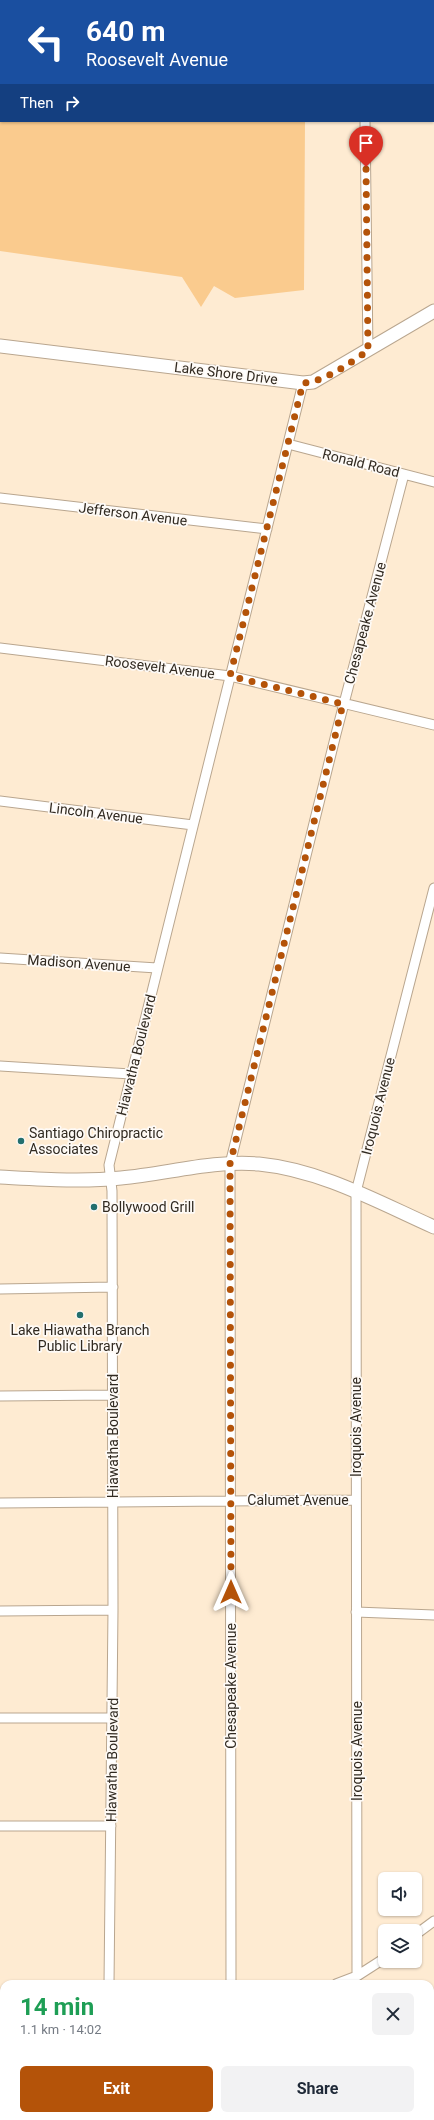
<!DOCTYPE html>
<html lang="en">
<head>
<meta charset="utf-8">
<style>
  :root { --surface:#fff; --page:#f2f2f3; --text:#1f2937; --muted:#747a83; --accent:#b45309 }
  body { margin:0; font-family:Roboto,sans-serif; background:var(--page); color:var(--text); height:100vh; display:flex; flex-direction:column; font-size:15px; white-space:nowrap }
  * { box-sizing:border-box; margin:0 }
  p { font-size:13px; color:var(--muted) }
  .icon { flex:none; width:22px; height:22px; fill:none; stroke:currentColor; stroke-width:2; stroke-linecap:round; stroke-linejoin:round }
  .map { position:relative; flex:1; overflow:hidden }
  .sheet { position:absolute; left:0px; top:1980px; width:434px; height:140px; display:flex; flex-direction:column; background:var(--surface); border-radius:12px 12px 0 0; box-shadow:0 1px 3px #0004 }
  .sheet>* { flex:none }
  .hud { position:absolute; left:0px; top:0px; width:434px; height:122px; box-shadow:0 1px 3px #0004; background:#1a4fa0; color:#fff; overflow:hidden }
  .controls { position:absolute; left:378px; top:1872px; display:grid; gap:8px }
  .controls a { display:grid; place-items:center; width:44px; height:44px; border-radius:6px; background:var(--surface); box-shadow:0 1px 3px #0004; font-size:20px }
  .pin { position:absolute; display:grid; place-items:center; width:34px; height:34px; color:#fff; margin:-41px -17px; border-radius:50% 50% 50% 0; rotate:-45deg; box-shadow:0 0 4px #0007 }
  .pin .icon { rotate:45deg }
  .me { position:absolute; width:44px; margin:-22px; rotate:0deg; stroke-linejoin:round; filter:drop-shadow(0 0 3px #0008) }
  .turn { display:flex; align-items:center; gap:14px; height:84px; padding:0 20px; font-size:18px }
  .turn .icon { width:52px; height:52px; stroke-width:2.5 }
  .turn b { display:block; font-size:28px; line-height:34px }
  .then { display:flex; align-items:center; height:38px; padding:0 20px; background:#0003; gap:8px; font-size:15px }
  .round { display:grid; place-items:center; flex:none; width:42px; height:42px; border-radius:6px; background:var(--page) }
  .overview { display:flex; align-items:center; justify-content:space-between; height:68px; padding:0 20px }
  h1 { font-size:24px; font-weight:700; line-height:30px; color:#1e9e55 }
  .cta { display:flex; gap:8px; margin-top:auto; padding:8px 20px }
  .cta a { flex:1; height:46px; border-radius:6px; background:var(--accent); color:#fff; font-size:16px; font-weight:700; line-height:46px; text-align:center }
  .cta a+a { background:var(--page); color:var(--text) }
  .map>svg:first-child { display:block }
  .green { fill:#facb8e }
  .water { fill:#e0a553; stroke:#ac8044 }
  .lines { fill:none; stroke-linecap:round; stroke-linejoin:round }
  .street-casing { stroke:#b9a68f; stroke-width:11 }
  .secondary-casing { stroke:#b9a68f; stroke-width:15 }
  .street { stroke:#fff; stroke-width:9 }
  .secondary { stroke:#fff; stroke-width:13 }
  .route { stroke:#b45309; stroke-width:7; stroke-dasharray:0 12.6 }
  .poi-dot { fill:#236f6e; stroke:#fefaf6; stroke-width:1.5 }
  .labels { text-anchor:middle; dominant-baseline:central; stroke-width:3.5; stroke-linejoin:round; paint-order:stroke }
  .street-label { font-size:14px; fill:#312a21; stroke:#fefaf6 }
  .poi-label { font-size:14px; fill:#312a21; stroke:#fefaf6; text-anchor:start }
</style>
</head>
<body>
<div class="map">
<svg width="434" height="2120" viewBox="0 0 434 2120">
  <rect width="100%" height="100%" fill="#feebd2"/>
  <path class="green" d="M 0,0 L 306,0 L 1,1 L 1,121 L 305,121 L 304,290 L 235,298 L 214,286 L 201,307 L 182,277 L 0,251 Z
    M 434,2084 L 434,2120 L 302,2120 L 322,2116 L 430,2116 L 430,2088 Z
    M 37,2116 L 123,2116 L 139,2120 L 30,2120 Z"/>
  <path class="water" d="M 434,2033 L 434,2084 L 430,2088 L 430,2038 Z
    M 123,2116 L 322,2116 L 302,2120 L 139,2120 Z"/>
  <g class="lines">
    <g class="street-casing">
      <path id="street" d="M 363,0 L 363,1
        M 365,121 L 368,351
        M 288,444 L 434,482
        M 0,498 L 267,529
        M 0,648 L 230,676 L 434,725
        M 0,801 L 193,825
        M 0,958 L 157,968
        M 0,1066 L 131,1074
        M 0,1289 L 113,1287
        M 0,1396 L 113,1395
        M 0,1503 L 356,1500
        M 0,1611 L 113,1610
        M 356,1612 L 434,1615
        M 0,1718 L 113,1718
        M 0,1826 L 111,1826
        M 415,1935 L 434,1921
        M 357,1976 L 356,1192 L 434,888
        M 109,1984 L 113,1610 L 112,1191 L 109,1165 L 303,383
        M 231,1984 L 230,1164 L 336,734 L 404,474
        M 336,1984 L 357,1976 L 385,1958
        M 0,2065 L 4,2065"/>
    </g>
    <g class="secondary-casing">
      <path id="secondary" d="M 0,346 L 303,383 L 313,382 L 434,311
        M 0,1177 C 39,1179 81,1182 121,1178 C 167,1174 212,1160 259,1164 C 321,1170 378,1202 434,1227"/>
    </g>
    <use href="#street" class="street"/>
    <use href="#secondary" class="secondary"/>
  </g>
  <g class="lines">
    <path class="route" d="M 231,1592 L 230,1164 L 343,704 L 230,676 L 303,383 C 327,381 349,363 368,351 L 366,167"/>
  </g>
  <g class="poi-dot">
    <circle cx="21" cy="1141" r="4"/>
    <circle cx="94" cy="1207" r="4"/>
    <circle cx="80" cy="1315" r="4"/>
  </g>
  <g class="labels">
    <g class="street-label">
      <text transform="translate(226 373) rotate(7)">Lake Shore Drive</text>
      <text transform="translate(361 463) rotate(14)">Ronald Road</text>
      <text transform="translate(133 514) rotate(7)">Jefferson Avenue</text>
      <text transform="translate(365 623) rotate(-75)">Chesapeake Avenue</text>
      <text transform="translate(160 667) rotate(7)">Roosevelt Avenue</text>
      <text transform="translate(96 813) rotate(7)">Lincoln Avenue</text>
      <text transform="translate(79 963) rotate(4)">Madison Avenue</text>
      <text transform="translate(136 1055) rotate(-76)">Hiawatha Boulevard</text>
      <text transform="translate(378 1106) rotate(-76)">Iroquois Avenue</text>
      <text transform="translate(356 1427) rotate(-90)">Iroquois Avenue</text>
      <text transform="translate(113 1436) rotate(-90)">Hiawatha Boulevard</text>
      <text x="298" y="1500">Calumet Avenue</text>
      <text transform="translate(231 1686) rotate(-90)">Chesapeake Avenue</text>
      <text transform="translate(357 1751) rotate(-90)">Iroquois Avenue</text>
      <text transform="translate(112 1760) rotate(-89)">Hiawatha Boulevard</text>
    </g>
    <g class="poi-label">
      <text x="29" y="1133">Santiago Chiropractic<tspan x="29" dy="16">Associates</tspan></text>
      <text x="102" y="1207">Bollywood Grill</text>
      <text x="80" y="1330" text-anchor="middle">Lake Hiawatha Branch<tspan x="80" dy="16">Public Library</tspan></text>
    </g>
  </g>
</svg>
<div class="controls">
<a><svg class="icon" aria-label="sound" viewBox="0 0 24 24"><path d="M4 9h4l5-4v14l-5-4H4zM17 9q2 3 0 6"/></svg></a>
<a><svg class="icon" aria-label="layers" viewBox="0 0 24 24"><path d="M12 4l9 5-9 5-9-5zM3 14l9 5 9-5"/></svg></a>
</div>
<div class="pin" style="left:366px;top:167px;background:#d93025"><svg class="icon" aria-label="arrive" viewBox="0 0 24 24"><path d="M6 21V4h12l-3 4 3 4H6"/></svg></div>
<svg class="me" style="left:231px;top:1592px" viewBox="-20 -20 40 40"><path d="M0-17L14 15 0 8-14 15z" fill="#b45309" stroke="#fff" stroke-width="4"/></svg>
<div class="hud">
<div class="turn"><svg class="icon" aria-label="left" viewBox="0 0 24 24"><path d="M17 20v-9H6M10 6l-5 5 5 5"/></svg><div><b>640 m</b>Roosevelt Avenue</div></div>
<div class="then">Then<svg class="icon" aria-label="right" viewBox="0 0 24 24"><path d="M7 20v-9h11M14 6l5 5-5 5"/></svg></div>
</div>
<section class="sheet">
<div class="overview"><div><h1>14 min</h1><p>1.1 km · 14:02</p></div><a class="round"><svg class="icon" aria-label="close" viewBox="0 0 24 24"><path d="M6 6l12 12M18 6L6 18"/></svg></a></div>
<div class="cta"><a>Exit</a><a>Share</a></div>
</section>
</div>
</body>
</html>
